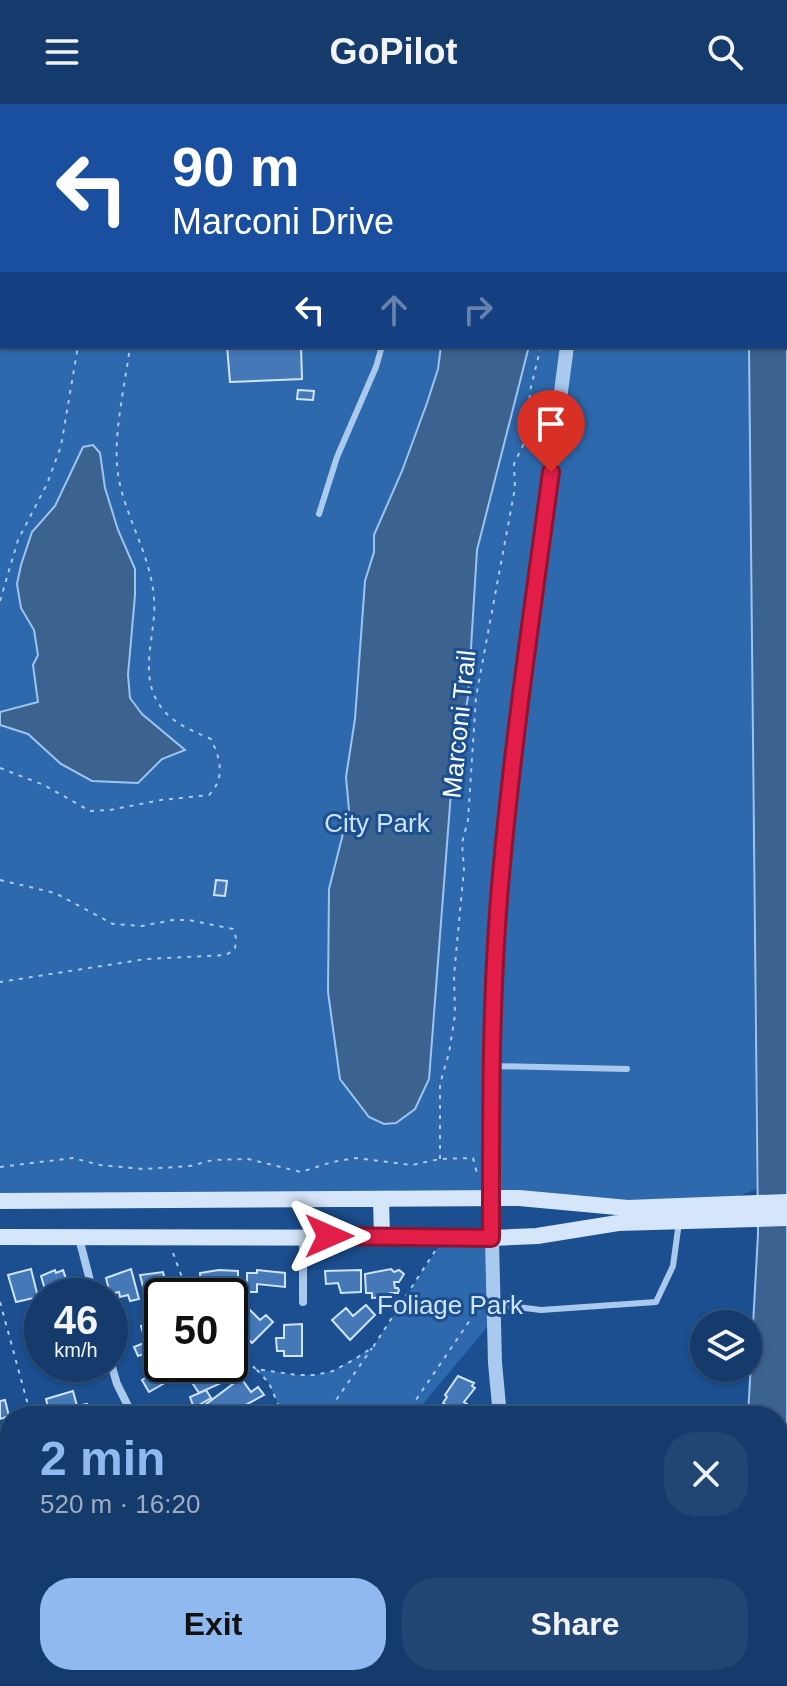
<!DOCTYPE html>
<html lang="en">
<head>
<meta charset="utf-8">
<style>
  :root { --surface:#143b6b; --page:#214673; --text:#f1f3f6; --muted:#9dadc1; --line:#33557e; --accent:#90b9f0 }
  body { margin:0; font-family:Helvetica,sans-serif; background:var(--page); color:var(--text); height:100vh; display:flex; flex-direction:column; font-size:30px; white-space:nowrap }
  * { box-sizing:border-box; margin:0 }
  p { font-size:26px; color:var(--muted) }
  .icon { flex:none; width:44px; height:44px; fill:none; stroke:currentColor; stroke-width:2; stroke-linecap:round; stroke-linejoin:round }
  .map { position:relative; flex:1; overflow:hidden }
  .drawer { position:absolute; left:0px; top:1302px; width:788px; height:280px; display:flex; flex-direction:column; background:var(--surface); border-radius:32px 32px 0 0; box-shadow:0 2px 6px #0004,0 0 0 2px var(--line) }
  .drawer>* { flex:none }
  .banner { position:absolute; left:0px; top:0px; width:788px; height:244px; box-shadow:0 2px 6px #0004,0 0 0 2px var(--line); background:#1a4fa0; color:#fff; overflow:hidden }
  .controls { position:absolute; left:690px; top:1206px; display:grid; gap:16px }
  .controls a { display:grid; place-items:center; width:72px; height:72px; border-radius:50%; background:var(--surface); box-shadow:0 2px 6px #0004,0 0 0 2px var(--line); font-size:40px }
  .speed { position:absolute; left:24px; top:1174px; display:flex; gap:16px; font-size:40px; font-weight:700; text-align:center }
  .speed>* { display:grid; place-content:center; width:104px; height:104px; border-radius:50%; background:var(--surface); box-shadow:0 2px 6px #0004,0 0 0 2px var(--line); line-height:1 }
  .speed small { font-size:20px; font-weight:400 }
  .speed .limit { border:4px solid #111; border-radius:12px; background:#fff; color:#111 }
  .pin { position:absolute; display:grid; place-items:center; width:68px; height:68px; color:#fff; margin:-82px -34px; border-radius:50% 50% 50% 0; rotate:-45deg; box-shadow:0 0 8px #0007 }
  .pin .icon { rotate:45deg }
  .me { position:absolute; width:88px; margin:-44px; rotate:90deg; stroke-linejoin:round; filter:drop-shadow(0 0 6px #0008) }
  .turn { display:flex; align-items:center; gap:28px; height:168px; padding:0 40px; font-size:36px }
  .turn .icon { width:104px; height:104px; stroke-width:2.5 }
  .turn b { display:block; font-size:56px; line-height:68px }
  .lanes { display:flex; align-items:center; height:76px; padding:0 40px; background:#0003; justify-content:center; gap:40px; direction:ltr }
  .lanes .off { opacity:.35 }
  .round { display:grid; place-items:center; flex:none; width:84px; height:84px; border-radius:32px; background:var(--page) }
  .head { display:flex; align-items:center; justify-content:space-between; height:136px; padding:0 40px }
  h1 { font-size:48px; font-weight:700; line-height:60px; color:var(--accent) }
  .button { display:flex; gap:16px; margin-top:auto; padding:16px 40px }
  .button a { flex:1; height:92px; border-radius:32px; background:var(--accent); color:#111; font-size:32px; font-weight:700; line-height:92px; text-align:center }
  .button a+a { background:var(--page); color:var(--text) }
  header { display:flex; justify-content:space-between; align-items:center; height:104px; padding:0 40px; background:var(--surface); font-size:36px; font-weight:700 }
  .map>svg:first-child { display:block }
  .green { fill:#2e69ad }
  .water { fill:#3c6290; stroke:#9cc4f0; stroke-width:2 }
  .building { fill:#4478b7; stroke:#cfe3fa; stroke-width:2 }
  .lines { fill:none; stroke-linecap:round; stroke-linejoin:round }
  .path { stroke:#a9c9ee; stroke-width:2; stroke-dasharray:4 6; stroke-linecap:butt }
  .service { stroke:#a9c9ee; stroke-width:6 }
  .minor { stroke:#a9c9ee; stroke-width:8 }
  .tertiary { stroke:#a9c9ee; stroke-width:14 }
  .secondary { stroke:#d6e6fa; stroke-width:16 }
  .route-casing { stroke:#92132f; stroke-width:20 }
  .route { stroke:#e11d48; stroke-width:14 }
  .labels { text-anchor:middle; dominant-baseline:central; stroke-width:6; stroke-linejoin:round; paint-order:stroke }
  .street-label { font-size:26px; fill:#fff; stroke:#1b4f8f }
  .park-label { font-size:26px; fill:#cfe3fa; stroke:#1b4f8f }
</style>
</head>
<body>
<header><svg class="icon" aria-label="menu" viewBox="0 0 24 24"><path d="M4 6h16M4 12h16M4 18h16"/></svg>GoPilot<svg class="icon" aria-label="search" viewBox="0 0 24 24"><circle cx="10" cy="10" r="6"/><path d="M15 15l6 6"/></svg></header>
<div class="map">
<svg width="787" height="1582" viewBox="0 0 787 1582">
  <rect width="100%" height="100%" fill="#1b4f8f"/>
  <path class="green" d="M 0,0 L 747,0 L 2,2 L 2,242 L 749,242 L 756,1085 L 716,1102 L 551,1097 L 0,1097 Z
    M 445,1133 L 491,1134 L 494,1215 L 413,1312 L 283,1312 L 269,1279 L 256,1265 L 296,1271 L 315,1271 L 333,1267 L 373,1243 Z
    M 144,1572 L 253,1572 L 254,1582 L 139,1582 Z"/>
  <path class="water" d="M 747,0 L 787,0 L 787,1582 L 760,1582 L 756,1572 L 778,1572 L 778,1312 L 748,1312 L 758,1130 L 749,242 L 786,242 L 786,2 Z
    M 441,242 L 529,242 L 477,446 L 468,593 L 451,688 L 429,975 L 415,1005 L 396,1019 L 384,1020 L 369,1013 L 340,975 L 328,888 L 329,785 L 349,706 L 346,673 L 355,615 L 365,477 L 374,448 L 374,431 L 402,367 L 427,299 L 438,265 Z
    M 93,341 L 100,349 L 105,384 L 118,426 L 135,465 L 135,491 L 128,571 L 130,594 L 142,610 L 185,646 L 162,655 L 138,679 L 92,677 L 61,660 L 28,630 L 0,621 L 0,608 L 38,598 L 33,561 L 38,551 L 34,526 L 21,504 L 17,480 L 21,461 L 32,428 L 55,402 L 83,343 Z"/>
  <path class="building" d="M 227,242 L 301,242 L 302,275 L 230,278 Z
    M 298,286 L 314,287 L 313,296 L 297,295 Z
    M 216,776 L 227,777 L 225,792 L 214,791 Z
    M 31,1165 L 38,1193 L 16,1198 L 8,1171 Z
    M 131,1165 L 139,1195 L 130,1197 L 128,1191 L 120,1193 L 119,1188 L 110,1190 L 106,1174 Z
    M 391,1165 L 394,1168 L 399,1166 L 404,1170 L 399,1178 L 394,1178 L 395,1184 L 398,1184 L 399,1186 L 398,1189 L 390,1189 L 390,1193 L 372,1194 L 372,1189 L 366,1189 L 365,1170 Z
    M 55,1166 L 56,1169 L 63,1166 L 69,1184 L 62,1187 L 65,1192 L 47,1192 L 41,1172 Z
    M 219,1166 L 238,1167 L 238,1187 L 212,1187 L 212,1184 L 201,1184 L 200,1169 Z
    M 257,1166 L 285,1169 L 285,1183 L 257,1180 L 257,1188 L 247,1188 L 247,1169 L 257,1169 Z
    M 361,1166 L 361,1188 L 341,1189 L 338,1179 L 326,1180 L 325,1167 Z
    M 163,1168 L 169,1192 L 162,1192 L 162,1198 L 161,1196 L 147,1198 L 140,1171 Z
    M 42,1199 L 42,1213 L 33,1216 L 30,1202 Z
    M 159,1200 L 162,1213 L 148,1216 L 146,1204 Z
    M 244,1200 L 260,1216 L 266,1211 L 273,1218 L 252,1239 L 245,1232 L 247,1229 L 230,1215 L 230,1204 L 234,1201 L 238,1205 Z
    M 366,1201 L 375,1211 L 350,1236 L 332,1216 L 346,1204 L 353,1212 Z
    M 158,1217 L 162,1217 L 162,1236 L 160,1237 L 157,1229 L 144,1233 L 141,1222 Z
    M 302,1220 L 302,1252 L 284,1252 L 284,1247 L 277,1247 L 276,1234 L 284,1234 L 284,1221 Z
    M 42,1221 L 42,1238 L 36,1240 L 31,1224 Z
    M 151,1236 L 155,1246 L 138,1252 L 134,1243 Z
    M 162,1251 L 162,1260 L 188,1260 L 191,1264 L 149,1288 L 142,1276 L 155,1268 L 149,1259 Z
    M 212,1260 L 222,1274 L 219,1275 L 221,1279 L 199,1289 L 189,1274 Z
    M 458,1272 L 474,1279 L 472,1282 L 475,1284 L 464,1298 L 476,1306 L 472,1312 L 462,1312 L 443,1299 L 447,1293 L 445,1291 Z
    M 241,1274 L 251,1288 L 258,1283 L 264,1291 L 225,1312 L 219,1312 L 215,1306 L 207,1312 L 201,1312 L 197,1307 Z
    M 206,1286 L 211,1294 L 194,1304 L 190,1293 Z
    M 73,1287 L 77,1302 L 87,1300 L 90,1312 L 50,1312 L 46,1295 Z
    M 5,1296 L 9,1312 L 0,1315 L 0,1297 Z
    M 10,1353 L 10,1376 L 0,1379 L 1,1356 Z
    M 10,1401 L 10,1416 L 0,1419 L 0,1404 Z
    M 91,1572 L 118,1572 L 120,1576 L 115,1582 L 105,1582 Z"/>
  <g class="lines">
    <path class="path" d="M 146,0 L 148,2
      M 113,2 L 116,0
      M 562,2 L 562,0
      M 0,497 L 18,436 L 47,380 L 61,342 L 78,242
      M 0,664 L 44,681 L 90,707 L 110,706 L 161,696 L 209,691 C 226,674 220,654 211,635 C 189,625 170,619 157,597 C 139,564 157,529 154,494 C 151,453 127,416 119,376 C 111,337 125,283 130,242
      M 0,776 L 55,789 L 113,820 L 142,822 L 173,816 L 189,816 L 233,825 L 236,834 L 235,845 L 226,851 L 146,855 L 0,878
      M 440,1055 L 440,980 L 449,949 L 455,911 L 454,871 L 464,765 L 462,739 L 468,716 L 476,593 L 515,384 L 514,360 L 528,331 L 530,287 L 541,242
      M 0,1063 L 73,1054 L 100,1061 L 143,1065 L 190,1062 L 213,1056 L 248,1055 L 301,1068 L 332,1058 L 356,1054 L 412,1061 L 440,1055 L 473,1054 L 478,1073
      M 173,1149 L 189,1192
      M 0,1198 L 31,1312
      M 230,1243 L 256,1265
      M 283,1312 L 269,1279 L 256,1265 L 297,1271 L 315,1271 L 333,1267 L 355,1255 L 373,1243 L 435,1147
      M 325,1312 L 372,1244
      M 405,1312 L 481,1200
      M 139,1582 L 144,1572
      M 220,1582 L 227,1572"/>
    <path class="service" d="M 394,0 L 394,2
      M 319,410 L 337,353 L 376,263 L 382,242
      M 492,962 L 627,965
      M 493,1200 L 541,1206 L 656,1198 L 673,1162 L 679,1118"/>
    <path class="minor" d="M 303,1133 L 303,1198
      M 79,1134 L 94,1192
      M 110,1256 L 117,1280 L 133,1312
      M 0,1502 L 10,1519
      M 343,1572 L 358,1581 L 370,1578 L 375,1572
      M 382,1572 L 409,1582
      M 510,1582 L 547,1572"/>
    <path class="tertiary" d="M 595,2 L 595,0
      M 500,1312 L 495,1259 L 491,1095 L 492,962 L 501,772 L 524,569 L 567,242
      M 576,1572 L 579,1582"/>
    <path class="secondary" d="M 381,1096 L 382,1132
      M 0,1097 L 519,1094 L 628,1104 L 787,1098
      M 0,1133 L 491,1134 L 537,1132 L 618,1119 L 787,1114"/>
  </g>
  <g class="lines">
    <g class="route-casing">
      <path id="route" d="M 329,1132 L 491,1134 C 491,1013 490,891 501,771 C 513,636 533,502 551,368"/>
    </g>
    <use href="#route" class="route"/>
  </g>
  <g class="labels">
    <g class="street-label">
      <text transform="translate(459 620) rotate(-84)">Marconi Trail</text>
    </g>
    <g class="park-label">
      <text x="377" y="719">City Park</text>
      <text x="450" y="1201">Foliage Park</text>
    </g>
  </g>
</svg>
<div class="controls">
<a><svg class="icon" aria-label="layers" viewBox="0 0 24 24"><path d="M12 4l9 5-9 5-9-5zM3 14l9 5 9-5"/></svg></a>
</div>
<div class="speed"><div>46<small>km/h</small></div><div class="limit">50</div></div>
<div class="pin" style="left:551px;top:368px;background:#d93025"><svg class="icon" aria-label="arrive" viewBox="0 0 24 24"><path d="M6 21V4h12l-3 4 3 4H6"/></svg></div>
<svg class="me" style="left:329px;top:1132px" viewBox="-20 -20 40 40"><path d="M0-17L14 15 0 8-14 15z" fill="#e11d48" stroke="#fff" stroke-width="4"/></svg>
<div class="banner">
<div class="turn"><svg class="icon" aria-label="left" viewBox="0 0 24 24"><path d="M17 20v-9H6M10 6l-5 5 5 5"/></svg><div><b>90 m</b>Marconi Drive</div></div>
<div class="lanes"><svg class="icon" aria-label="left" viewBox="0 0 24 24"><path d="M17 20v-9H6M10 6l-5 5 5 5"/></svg><svg class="icon off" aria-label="ahead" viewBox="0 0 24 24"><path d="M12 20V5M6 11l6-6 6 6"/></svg><svg class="icon off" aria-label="right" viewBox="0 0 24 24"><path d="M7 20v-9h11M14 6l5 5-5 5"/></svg></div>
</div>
<section class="drawer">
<div class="head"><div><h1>2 min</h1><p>520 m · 16:20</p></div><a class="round"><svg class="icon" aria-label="close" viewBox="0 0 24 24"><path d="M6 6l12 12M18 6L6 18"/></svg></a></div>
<div class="button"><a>Exit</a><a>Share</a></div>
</section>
</div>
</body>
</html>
